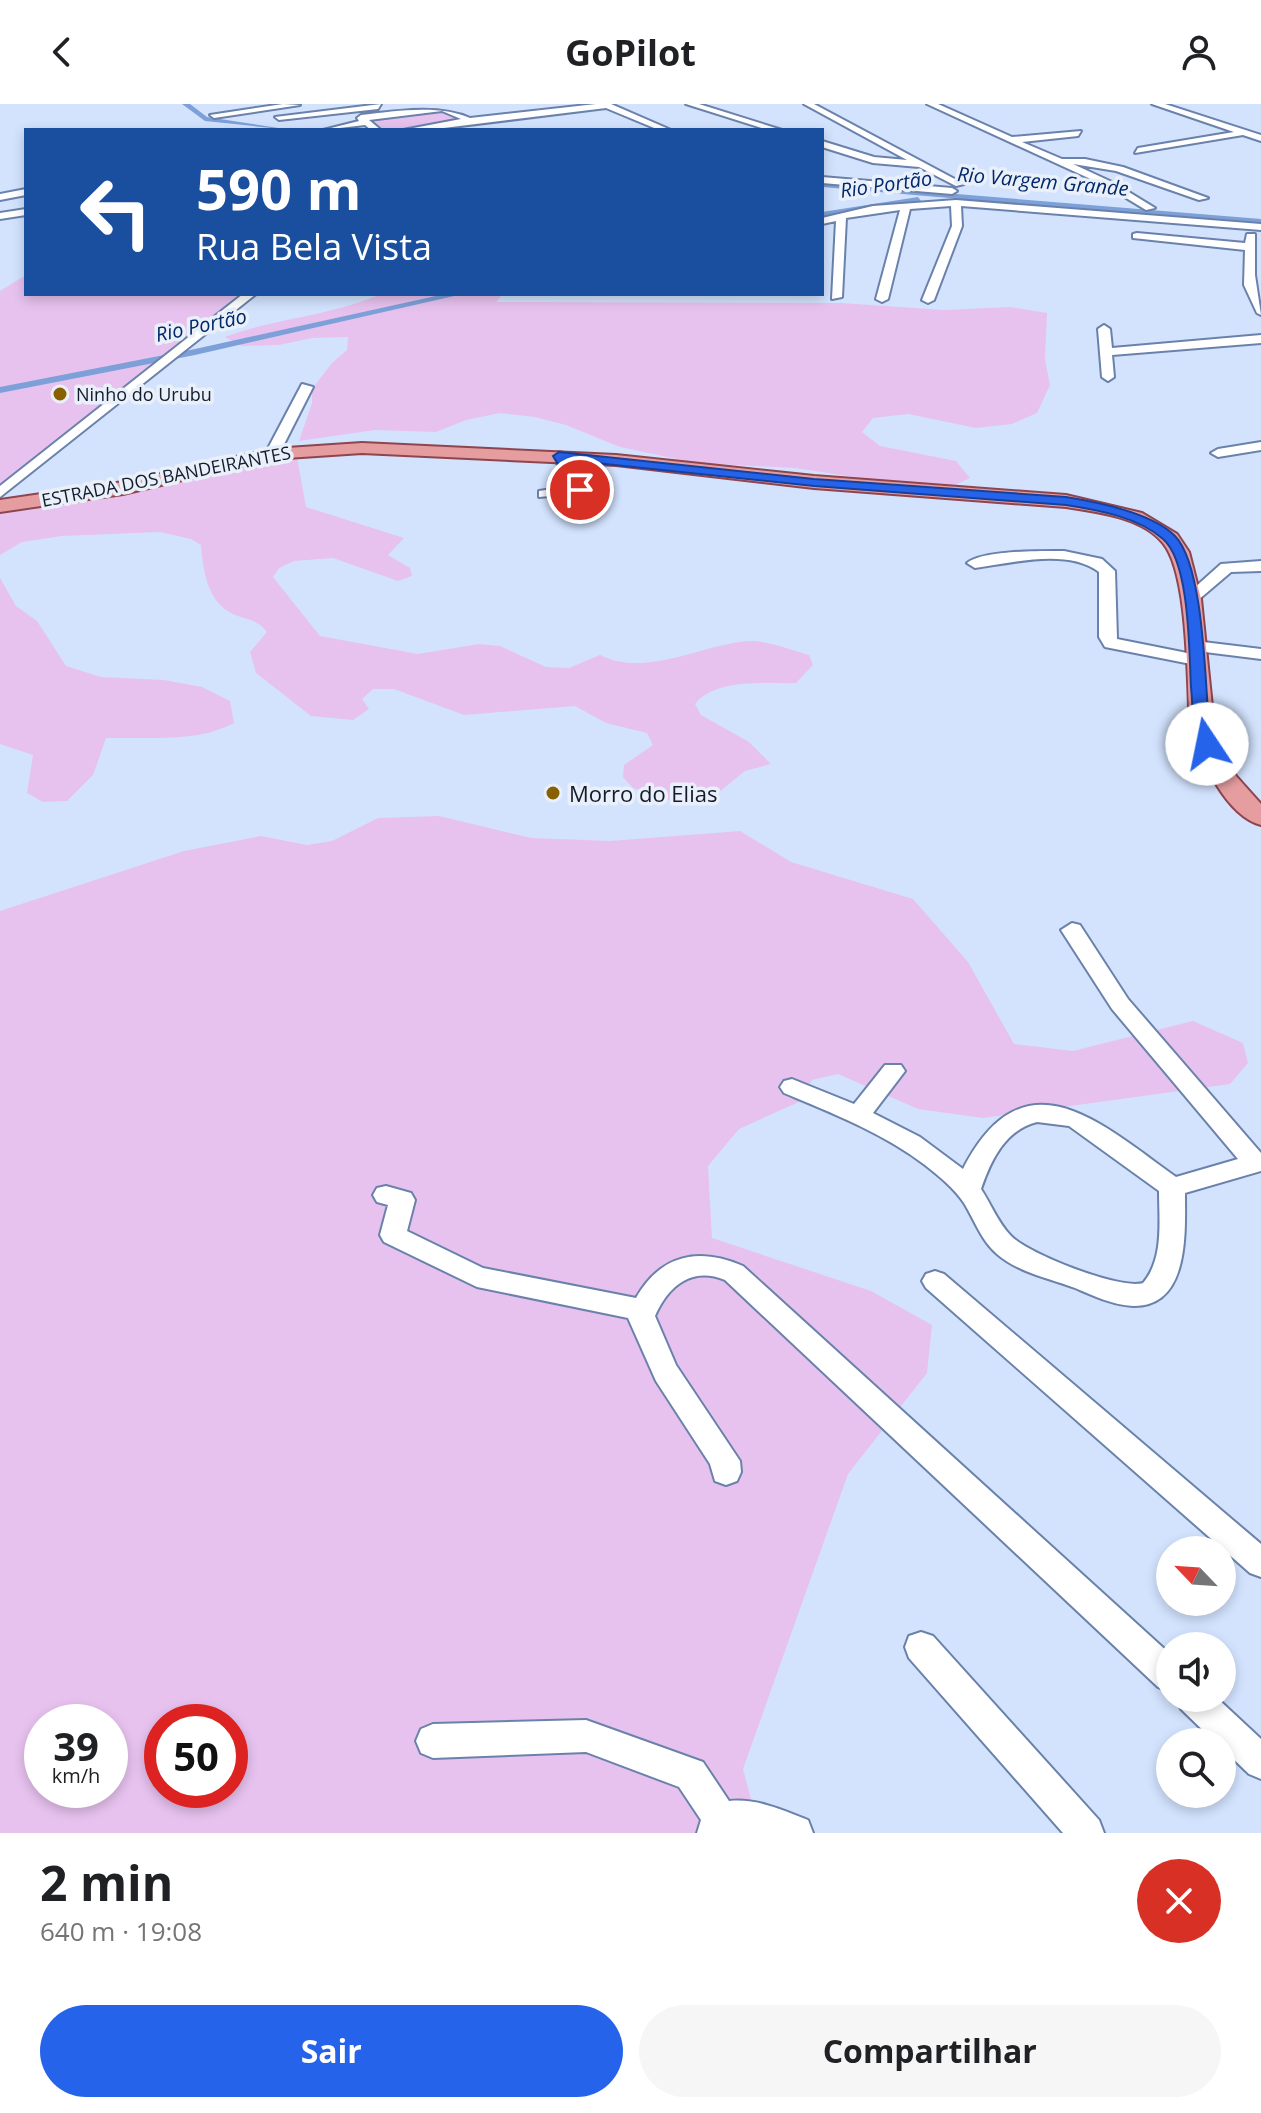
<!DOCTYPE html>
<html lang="pt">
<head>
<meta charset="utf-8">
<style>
  :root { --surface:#fff; --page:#f6f6f6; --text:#202124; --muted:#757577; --accent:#2563eb }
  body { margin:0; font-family:"Open Sans",sans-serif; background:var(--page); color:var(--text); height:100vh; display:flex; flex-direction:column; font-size:30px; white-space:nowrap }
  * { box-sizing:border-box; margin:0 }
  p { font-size:26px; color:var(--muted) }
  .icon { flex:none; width:44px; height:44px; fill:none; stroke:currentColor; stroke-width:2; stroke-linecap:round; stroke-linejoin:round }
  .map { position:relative; height:1729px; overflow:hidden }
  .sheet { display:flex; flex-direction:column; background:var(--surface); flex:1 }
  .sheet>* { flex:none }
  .top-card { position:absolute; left:24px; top:24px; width:800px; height:168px; border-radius:0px; box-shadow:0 4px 12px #0003; background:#1a4fa0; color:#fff; overflow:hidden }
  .needle { width:52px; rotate:295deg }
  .tools { position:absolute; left:1156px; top:1432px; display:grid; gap:16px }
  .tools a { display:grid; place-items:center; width:80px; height:80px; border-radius:50%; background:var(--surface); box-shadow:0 4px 12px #0003; font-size:40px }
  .speed { position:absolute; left:24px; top:1600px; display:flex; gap:16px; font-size:40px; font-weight:700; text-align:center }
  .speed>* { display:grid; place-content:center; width:104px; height:104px; border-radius:50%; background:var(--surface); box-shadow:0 4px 12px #0003; line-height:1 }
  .speed small { font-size:20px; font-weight:400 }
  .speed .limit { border:12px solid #d22; background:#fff; color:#111 }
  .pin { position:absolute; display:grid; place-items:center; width:68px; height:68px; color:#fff; margin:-34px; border:4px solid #fff; border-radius:50%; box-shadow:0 2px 8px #0007 }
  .me { position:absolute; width:88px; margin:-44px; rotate:349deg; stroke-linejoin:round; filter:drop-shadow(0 0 6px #0008) }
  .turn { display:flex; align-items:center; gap:28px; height:168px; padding:0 40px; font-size:36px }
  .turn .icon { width:104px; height:104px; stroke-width:2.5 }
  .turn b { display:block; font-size:56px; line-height:68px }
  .round { display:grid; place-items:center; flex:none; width:84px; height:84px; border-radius:42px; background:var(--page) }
  .overview { display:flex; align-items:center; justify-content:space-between; height:136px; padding:0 40px }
  h1 { font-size:48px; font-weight:700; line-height:60px }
  .button { display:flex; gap:16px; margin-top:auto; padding:16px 40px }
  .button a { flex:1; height:92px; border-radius:48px; background:var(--accent); color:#fff; font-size:32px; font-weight:700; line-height:92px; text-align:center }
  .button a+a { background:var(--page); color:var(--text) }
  header { display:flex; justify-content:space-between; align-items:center; height:104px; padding:0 40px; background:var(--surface); font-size:36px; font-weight:700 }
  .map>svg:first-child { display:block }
  .green { fill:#e7c2ef; fill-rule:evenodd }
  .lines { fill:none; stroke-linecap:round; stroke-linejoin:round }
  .canal { fill:#7da0d9; fill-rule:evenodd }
  .minor-casing { stroke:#6a82ab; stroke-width:4 }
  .major-casing { stroke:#8f454e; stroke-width:4 }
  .minor { fill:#fff; fill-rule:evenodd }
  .major { fill:#e59da0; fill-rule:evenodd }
  .route { fill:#2563eb; stroke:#184099; stroke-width:2 }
  .poi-dot { fill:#886000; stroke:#eaf0f9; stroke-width:3 }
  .labels { text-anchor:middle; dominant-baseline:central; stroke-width:7; stroke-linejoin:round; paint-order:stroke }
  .far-poi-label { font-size:18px; fill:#121c2c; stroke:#eaf0f9; text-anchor:start }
  .far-street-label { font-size:18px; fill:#121c2c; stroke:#eaf0f9 }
  .far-water-label { font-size:20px; font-style:italic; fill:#01286b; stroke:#eaf0f9 }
  .poi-label { font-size:22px; fill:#121c2c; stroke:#eaf0f9; text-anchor:start }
</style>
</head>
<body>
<header><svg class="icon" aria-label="back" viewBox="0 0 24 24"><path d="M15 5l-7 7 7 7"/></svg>GoPilot<svg class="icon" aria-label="person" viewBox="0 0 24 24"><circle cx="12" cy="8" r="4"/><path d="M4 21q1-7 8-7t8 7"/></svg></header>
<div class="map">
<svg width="1261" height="1729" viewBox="0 0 1261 1729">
  <rect width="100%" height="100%" fill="#d3e3fe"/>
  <path class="green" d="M 439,4 L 461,17 L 385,26 L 368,13 Z
    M 26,171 L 26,190 L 241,190 L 0,391 L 0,187 Z
    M 381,190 L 503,190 L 496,198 L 841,199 L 944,206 L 1010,203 L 1047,209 L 1045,255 L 1050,281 L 1037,309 L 1012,320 L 976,324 L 908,310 L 873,314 L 862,328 L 880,342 L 956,357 L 970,374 L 955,381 L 873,376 L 795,364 L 696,359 L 620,343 L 566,321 L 535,313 L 500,309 L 466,316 L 436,328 L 375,326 L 299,337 L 312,299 L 312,285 L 332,259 L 347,246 L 348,233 L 312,234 L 279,241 L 242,242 L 225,233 C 276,214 331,212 381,190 Z
    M 297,353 L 306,403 L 404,434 L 388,451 L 410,464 L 412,472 L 398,477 L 333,454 L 294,457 L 279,464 L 273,473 L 320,532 L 418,550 L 479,540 L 500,542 L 546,563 L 569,564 L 600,551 C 647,574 699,541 748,537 C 766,536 791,546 809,551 L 813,561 L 796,579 C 764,580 716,574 695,600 L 701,611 L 749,638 L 771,660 L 745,667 L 718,689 L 675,698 L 633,684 L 623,673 L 624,661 L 653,641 L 647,629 L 606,619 L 575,602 L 464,611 L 394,585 L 373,585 L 362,595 L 369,605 L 353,616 L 311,612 L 256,569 L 250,548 L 267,528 C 258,515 246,516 233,510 C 207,498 203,466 201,441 L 191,435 L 160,428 L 62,432 L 22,438 L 0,451 L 0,409 L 30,406 L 253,355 Z
    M 0,474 L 16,502 L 37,517 L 66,562 L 101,573 L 164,576 L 202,583 L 230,597 L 234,619 C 197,639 148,633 106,634 L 93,671 L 67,697 L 43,698 L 27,689 L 33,651 L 0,640 Z
    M 439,712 L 531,734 L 610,737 L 740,727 L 791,758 L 913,795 L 968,858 L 1014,940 L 1073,947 L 1193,917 L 1243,939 L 1248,959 L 1230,980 L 983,1014 L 918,1005 L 838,970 L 812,976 L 801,997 L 739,1025 L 708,1062 L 712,1134 L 871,1187 L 932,1221 L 927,1269 L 848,1370 L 743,1665 L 754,1706 L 773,1729 L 0,1729 L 0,807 L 184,747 L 261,732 L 307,741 L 332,737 L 378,714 ZM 42,1618 L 110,1618 L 110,1686 L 42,1686 ZM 162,1618 L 230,1618 L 230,1686 L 162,1686 Z"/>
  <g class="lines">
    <path class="canal" d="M 182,0 L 190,0 L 207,13 L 291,26 L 205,17 Z
      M 822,79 L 1261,115 L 1261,121 L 822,83 Z
      M 918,93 L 921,97 L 822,114 L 822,108 Z
      M 445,190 L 463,190 L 195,251 L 0,289 L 0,283 L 195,245 Z"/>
    <g class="minor-casing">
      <path id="minor" d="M 283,0 L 300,1 L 214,14 L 210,11 Z
        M 381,0 L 378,5 L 279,16 L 275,13 Z
        M 596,0 L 611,0 L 671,26 L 659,26 L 606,4 L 428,26 L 403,26 L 461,15 L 442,7 L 369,16 L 381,26 L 371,26 L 365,21 L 323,26 L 359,17 L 357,14 L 361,11 C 395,7 440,0 470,14 Z
        M 686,0 L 699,0 L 782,26 L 768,26 Z
        M 804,0 L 814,0 L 964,80 L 956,82 L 919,63 L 873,59 L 822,43 L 822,37 L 874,53 L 907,56 Z
        M 927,0 L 938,0 L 1012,33 L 1081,27 L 1078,32 L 1022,38 L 1062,55 L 1085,55 L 1123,63 L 1208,94 L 1199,96 L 1116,67 L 1073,60 L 1114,79 L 1155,104 L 1146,106 L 1108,83 Z
        M 1152,0 L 1165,0 L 1261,31 L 1261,37 L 1243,31 L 1135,49 L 1138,44 L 1234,28 Z
        M 822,73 L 952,84 L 957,87 L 952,90 L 822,79 Z
        M 26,85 L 26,91 L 0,96 L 0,90 Z
        M 956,96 L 1261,120 L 1261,126 L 961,102 L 962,122 L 934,196 L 928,199 L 922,196 L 952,122 L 951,102 L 910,105 L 888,195 L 882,198 L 876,195 L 900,106 L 846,114 L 842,193 L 832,195 L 836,117 L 822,120 L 822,114 L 873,102 Z
        M 26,105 L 26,111 L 0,115 L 0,109 Z
        M 1137,129 L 1245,139 L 1247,130 L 1255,130 L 1255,171 L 1261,211 L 1257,209 L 1244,181 L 1245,146 L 1133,134 L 1133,130 Z
        M 243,190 L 256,190 L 0,393 L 0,382 Z
        M 1104,221 L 1110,225 L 1112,244 L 1261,231 L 1261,239 L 1112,251 L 1114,273 L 1108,277 L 1102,273 L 1098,225 Z
        M 302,280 L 313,283 L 279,350 L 267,353 L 265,350 Z
        M 1261,338 L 1261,346 L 1218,353 L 1211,349 L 1218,345 Z
        M 559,348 L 564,349 L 588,385 L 581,389 L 539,393 L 539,387 L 572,382 L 552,352 Z
        M 1064,447 L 1102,455 L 1115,467 L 1117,535 L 1202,552 L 1205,556 L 1202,560 L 1196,561 L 1105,543 L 1099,533 L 1099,468 C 1068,444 1011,459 975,464 L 967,459 C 983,446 1042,447 1064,447 Z
        M 1261,457 L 1261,467 L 1231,468 L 1197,497 L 1185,497 L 1183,494 L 1221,460 Z
        M 1195,537 L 1261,545 L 1261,555 L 1189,546 L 1187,542 L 1189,538 Z
        M 1072,819 L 1080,821 L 1128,895 L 1261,1049 L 1261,1067 L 1185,1089 C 1185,1127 1190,1203 1133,1202 C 1113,1201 1094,1192 1075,1184 C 1049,1174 1019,1169 997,1150 C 981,1136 975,1117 964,1099 C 954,1084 939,1072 925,1061 C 883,1029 832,1009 784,989 L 780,983 L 784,977 L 792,975 L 854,1000 L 885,961 L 901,961 L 905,967 L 873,1009 L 920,1033 L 963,1065 C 1024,946 1100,1019 1176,1073 L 1238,1055 L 1112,905 L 1061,826 ZM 1037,1018 L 1069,1022 L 1159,1087 C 1159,1117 1164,1155 1143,1179 C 1120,1186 1029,1150 1011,1132 C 998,1119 991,1100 981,1085 C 991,1056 1005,1026 1037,1018 Z
        M 386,1082 L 411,1089 L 415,1096 L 407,1127 L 483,1164 L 636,1194 C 661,1150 699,1143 743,1162 L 1170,1550 L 1170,1588 L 1158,1583 L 725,1176 C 692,1162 668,1182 655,1212 L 676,1261 L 740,1357 L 741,1368 L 737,1377 L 726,1381 L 715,1377 L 710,1360 L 656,1277 L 628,1214 L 477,1183 L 384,1138 L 380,1131 L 388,1101 L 377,1098 L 373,1091 L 377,1084 Z
        M 935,1167 L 944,1170 L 1261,1440 L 1261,1473 L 1250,1469 L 926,1184 L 922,1177 L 926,1170 Z
        M 921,1528 L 933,1532 L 1099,1716 L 1104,1729 L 1063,1729 L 909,1554 L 905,1543 L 909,1532 Z
        M 1176,1594 L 1217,1594 L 1261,1635 L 1261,1675 L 1249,1670 L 1222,1644 L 1222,1638 L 1215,1638 L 1181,1605 Z
        M 586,1616 L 703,1658 L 729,1697 C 757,1694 782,1706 808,1716 L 813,1729 L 697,1729 L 701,1716 L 679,1683 L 586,1648 L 433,1654 L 421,1649 L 416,1637 L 421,1625 L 433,1620 Z"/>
    </g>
    <g class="major-casing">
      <path id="major" d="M 362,339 L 616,351 L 814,372 L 1066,391 L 1142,409 L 1177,430 L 1189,448 L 1201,495 L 1214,622 L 1236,672 L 1261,700 L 1261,721 C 1226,712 1200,654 1190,622 C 1187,580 1189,470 1163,439 C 1142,413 1097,408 1066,403 L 814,384 L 616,361 L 362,349 L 272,355 L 123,390 L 0,408 L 0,396 L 123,378 L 272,345 Z"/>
    </g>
    <use href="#minor" class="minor"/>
    <use href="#major" class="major"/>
  </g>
  <path class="route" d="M 559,348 L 814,375 L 1066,393 C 1097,398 1152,409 1175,432 C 1204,462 1205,578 1209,622 L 1214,640 L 1207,644 L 1201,643 C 1192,625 1193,603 1191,583 C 1189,548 1190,458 1163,435 C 1138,413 1098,406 1066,401 L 814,382 L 567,356 L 586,386 L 580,389 L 575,388 L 553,352 Z"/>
  <g class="poi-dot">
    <circle cx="60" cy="290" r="8"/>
    <circle cx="553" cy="689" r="8"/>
  </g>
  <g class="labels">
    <g class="far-poi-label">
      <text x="76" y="290">Ninho do Urubu</text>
    </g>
    <g class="far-street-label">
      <text transform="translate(166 372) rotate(-11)">ESTRADA DOS BANDEIRANTES</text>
    </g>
    <g class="far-water-label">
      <text transform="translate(1043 77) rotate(5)">Rio Vargem Grande</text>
      <text transform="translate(886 80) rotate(-8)">Rio Portão</text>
      <text transform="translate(201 221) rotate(-12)">Rio Portão</text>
    </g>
    <g class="poi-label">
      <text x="569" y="689">Morro do Elias</text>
    </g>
  </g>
</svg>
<div class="tools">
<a><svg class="needle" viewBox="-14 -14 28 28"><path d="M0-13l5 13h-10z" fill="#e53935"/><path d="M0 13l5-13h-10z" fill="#757577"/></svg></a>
<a><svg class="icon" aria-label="sound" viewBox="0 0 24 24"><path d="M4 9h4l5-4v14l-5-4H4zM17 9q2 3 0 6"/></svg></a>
<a><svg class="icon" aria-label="search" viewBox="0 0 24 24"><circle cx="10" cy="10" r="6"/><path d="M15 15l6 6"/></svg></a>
</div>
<div class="speed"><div>39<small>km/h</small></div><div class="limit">50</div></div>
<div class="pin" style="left:580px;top:386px;background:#d93025"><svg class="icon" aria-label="arrive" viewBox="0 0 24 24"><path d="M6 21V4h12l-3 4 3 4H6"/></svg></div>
<svg class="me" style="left:1207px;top:640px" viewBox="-20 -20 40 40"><circle r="19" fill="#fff"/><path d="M0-13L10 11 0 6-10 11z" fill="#2563eb"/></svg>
<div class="top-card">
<div class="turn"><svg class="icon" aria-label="left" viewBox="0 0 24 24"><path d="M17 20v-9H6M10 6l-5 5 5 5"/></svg><div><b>590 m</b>Rua Bela Vista</div></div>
</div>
</div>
<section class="sheet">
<div class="overview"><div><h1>2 min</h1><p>640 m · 19:08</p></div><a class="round" style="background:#d93025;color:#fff"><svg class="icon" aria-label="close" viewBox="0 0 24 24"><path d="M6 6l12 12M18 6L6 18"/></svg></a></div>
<div class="button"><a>Sair</a><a>Compartilhar</a></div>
</section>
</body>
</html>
